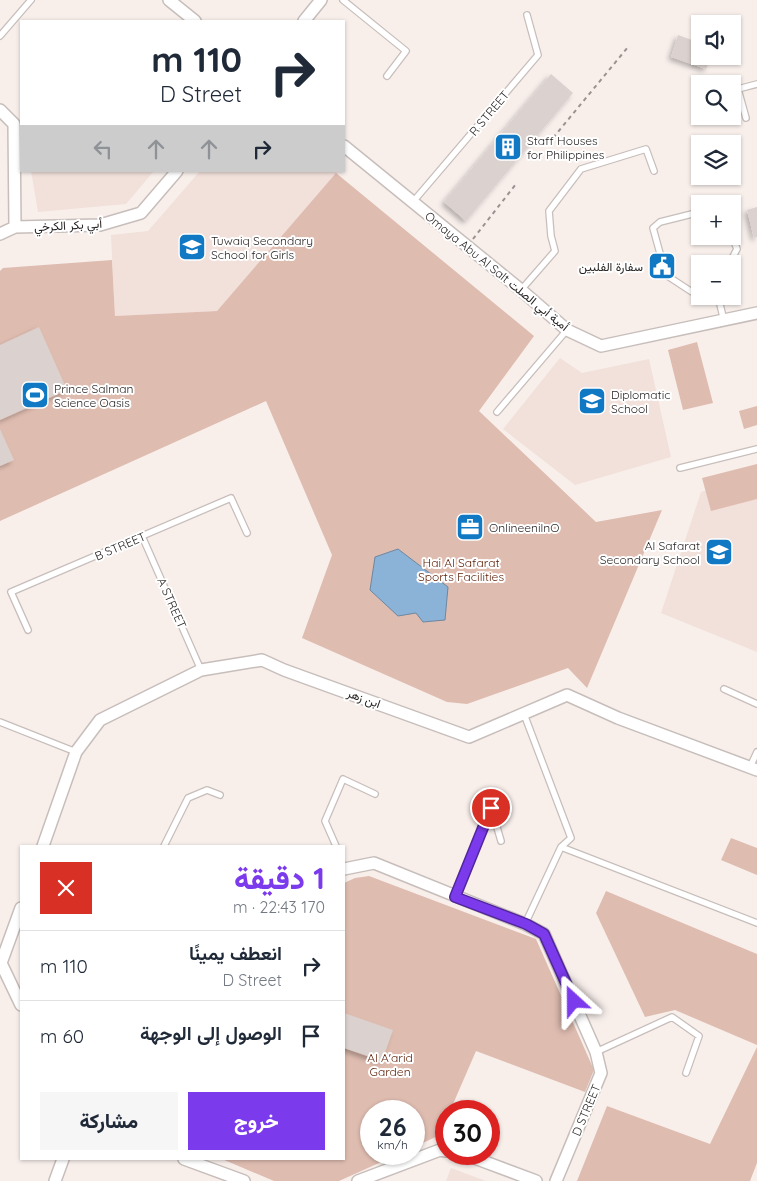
<!DOCTYPE html>
<html lang="ar">
<head>
<meta charset="utf-8">
<style>
  :root { --surface:#fff; --page:#f6f6f7; --text:#1f2937; --muted:#747a83; --line:#e0e1e3; --accent:#7c3aed }
  body { margin:0; font-family:Quicksand,Vazirmatn,sans-serif; background:var(--page); color:var(--text); direction:rtl; height:100vh; display:flex; flex-direction:column; font-size:19px; white-space:nowrap }
  * { box-sizing:border-box; margin:0 }
  p { font-size:16px; color:var(--muted) }
  .icon { flex:none; width:28px; height:28px; fill:none; stroke:currentColor; stroke-width:2; stroke-linecap:round; stroke-linejoin:round }
  .map { position:relative; flex:1; overflow:hidden; direction:ltr }
  .details { position:absolute; left:20px; top:845px; width:325px; height:315px; display:flex; flex-direction:column; background:var(--surface); border-radius:0px; box-shadow:0 1px 4px #0004; direction:rtl }
  .details>* { flex:none }
  .guide { position:absolute; left:20px; top:20px; width:325px; height:152px; border-radius:0px; box-shadow:0 1px 4px #0004; direction:rtl; background:#fff; color:var(--text); overflow:hidden }
  .fabs { position:absolute; left:691px; top:15px; display:grid; gap:10px }
  .fabs a { display:grid; place-items:center; width:50px; height:50px; border-radius:0px; background:var(--surface); box-shadow:0 1px 4px #0004; font-size:25px }
  .speed { position:absolute; left:360px; top:1100px; display:flex; gap:10px; font-size:25px; font-weight:700; text-align:center }
  .speed>* { display:grid; place-content:center; width:65px; height:65px; border-radius:50%; background:var(--surface); box-shadow:0 1px 4px #0004; line-height:1 }
  .speed small { font-size:12px; font-weight:400 }
  .speed .limit { border:8px solid #d22; background:#fff; color:#111 }
  .pin { position:absolute; display:grid; place-items:center; width:42px; height:42px; color:#fff; margin:-21px; border:2px solid #fff; border-radius:50%; box-shadow:0 1px 5px #0007 }
  .me { position:absolute; width:55px; margin:-28px; rotate:336deg; stroke-linejoin:round; filter:drop-shadow(0 0 4px #0008) }
  .turn { display:flex; align-items:center; gap:18px; height:105px; padding:0 20px; font-size:22px }
  .turn .icon { width:65px; height:65px; stroke-width:2.5 }
  .turn b { display:block; font-size:35px; line-height:42px }
  .lanes { display:flex; align-items:center; height:48px; padding:0 20px; background:#0003; justify-content:center; gap:25px; direction:ltr }
  .lanes .off { opacity:.35 }
  .round { display:grid; place-items:center; flex:none; width:52px; height:52px; border-radius:0px; background:var(--page) }
  .head { display:flex; align-items:center; justify-content:space-between; height:85px; padding:0 20px }
  h1 { font-size:30px; font-weight:800; line-height:38px; color:var(--accent) }
  .action { display:flex; gap:10px; margin-top:auto; padding:10px 20px }
  .action a { flex:1; height:58px; border-radius:0px; background:var(--accent); color:#fff; font-size:20px; font-weight:800; line-height:58px; text-align:center }
  .action a+a { background:var(--page); color:var(--text) }
  ul { padding:0; list-style:none }
  li { display:flex; align-items:center; gap:15px; height:70px; padding:0 20px; border-top:1px solid var(--line) }
  li div { flex:1 }
  li b { display:block; font-size:19px }
  li em { font-style:normal }
  .map>svg:first-child { display:block }
  .built { fill:#f2e0da }
  .green { fill:#dfbcb0 }
  .water { fill:#8bb2d7; stroke:#6d87a1 }
  .building { fill:#dbd1ce; filter:url(#shadow) }
  .lines { fill:none; stroke-linecap:round; stroke-linejoin:round }
  .lane-casing { stroke:#c7bebb; stroke-width:8 }
  .street-casing { stroke:#c7bebb; stroke-width:14 }
  .path { stroke:#999290; stroke-width:2; stroke-dasharray:4 4; stroke-linecap:butt }
  .lane { stroke:#fff; stroke-width:5.5 }
  .street { stroke:#fff; stroke-width:11 }
  .route-casing { stroke:#51269a; stroke-width:12 }
  .route { stroke:#7c3aed; stroke-width:9 }
  .labels { text-anchor:middle; dominant-baseline:central; stroke-width:4; stroke-linejoin:round; paint-order:stroke }
  .street-label { font-size:12px; fill:#282423; stroke:#fff }
  .poi-label { font-size:12px; fill:#282423; stroke:#fff; text-anchor:start }
  .park-label { font-size:12px; fill:#5a1b02; stroke:#fff }
</style>
</head>
<body>
<div class="map">
<svg width="757" height="1181" viewBox="0 0 757 1181">
  <defs>
    <filter id="shadow"><feDropShadow dx="-3" dy="3" stdDeviation="2.5" flood-color="#0004"/></filter>
  </defs>
  <rect width="100%" height="100%" fill="#f8efeb"/>
  <path class="built" d="M 31,171 L 154,171 L 126,204 L 38,212 Z
    M 200,171 L 338,171 L 217,311 L 115,316 L 111,235 L 148,231 Z
    M 560,358 L 582,373 L 649,359 L 671,457 L 575,485 L 503,429 Z
    M 757,474 L 757,652 L 661,613 L 701,492 Z
    M 451,1168 L 486,1181 L 446,1181 Z"/>
  <path class="green" d="M 336,173 L 534,336 L 479,411 L 596,522 L 662,510 L 587,688 L 568,668 L 467,704 L 447,702 L 302,638 L 332,555 L 266,401 L 0,521 L 0,271 L 3,268 L 112,260 L 115,316 L 217,311 Z
    M 697,342 L 713,403 L 683,410 L 668,350 Z
    M 757,406 L 757,425 L 744,429 L 739,411 Z
    M 757,464 L 757,499 L 711,511 L 702,478 Z
    M 731,838 L 757,848 L 757,875 L 721,860 Z
    M 369,876 L 536,939 L 594,1070 L 585,1092 L 476,1051 L 450,1111 L 446,1111 L 446,1121 L 440,1135 L 414,1147 L 414,1111 L 371,1111 L 371,1154 L 399,1154 L 339,1181 L 274,1181 L 222,1159 L 344,1159 L 344,883 L 355,878 Z
    M 606,891 L 757,954 L 757,1045 L 675,1010 L 645,1017 L 596,913 Z
    M 757,1047 L 757,1163 L 750,1181 L 577,1181 L 607,1106 L 710,1144 Z"/>
  <path class="water" d="M 398,549 L 448,587 L 445,620 L 423,622 L 416,613 L 398,616 L 370,590 L 375,557 Z"/>
  <path class="building" d="M 678,35 L 700,43 L 700,56 L 711,56 L 706,69 L 671,57 Z
    M 551,74 L 573,93 L 466,221 L 444,202 Z
    M 757,207 L 757,237 L 754,238 L 747,210 Z
    M 39,327 L 67,390 L 0,420 L 0,345 Z
    M 0,429 L 14,460 L 0,466 Z
    M 344,1013 L 393,1030 L 382,1061 L 344,1048 Z"/>
  <g class="lines">
    <g class="lane-casing">
      <path id="lane" d="M 343,0 L 406,51 L 387,76
        M 0,36 L 31,0
        M 746,118 L 738,89 L 757,84
        M 412,203 L 538,55 L 527,15
        M 700,212 L 660,222 L 653,228 L 666,275 L 692,292 L 700,291
        M 729,264 L 737,249 L 732,236
        M 521,290 L 555,251 L 551,236 L 549,211 L 581,169 L 646,149 L 654,171
        M 718,296 L 724,321
        M 497,412 L 567,330
        M 680,468 L 757,449
        M 142,536 L 201,670
        M 28,630 L 11,592 L 231,498 L 247,533
        M 724,689 L 757,704
        M 524,714 L 571,838 L 561,847 L 525,924
        M 0,722 L 76,752
        M 750,767 L 757,752
        M 164,846 L 188,798 L 207,790 L 220,795
        M 336,846 L 325,821 L 343,779 L 375,794
        M 561,847 L 757,923
        M 455,897 L 491,807 L 501,841
        M 596,1052 L 672,1017 L 699,1036 L 686,1073"/>
    </g>
    <g class="street-casing">
      <path id="street" d="M 169,0 L 195,21
        M 304,21 L 321,0
        M 0,110 L 14,124 L 15,227
        M 344,146 L 521,290 L 567,330 L 601,346 L 757,313
        M 0,234 L 15,227 L 100,225 L 141,213 L 177,171
        M 43,846 L 76,752 L 100,720 L 201,670 L 262,660 L 284,670 L 469,737 L 567,695 L 618,718 L 757,770
        M 344,869 L 374,863 L 525,924 L 544,934 L 596,1052 L 601,1073 L 556,1181
        M 21,908 L 1,963 L 21,1005
        M 457,1154 L 472,1157 L 536,1181
        M 184,1159 L 244,1181
        M 55,1181 L 63,1159
        M 358,1181 L 440,1150 L 446,1151"/>
    </g>
    <path class="path" d="M 548,144 L 628,47
      M 473,239 L 516,184"/>
    <use href="#lane" class="lane"/>
    <use href="#street" class="street"/>
  </g>
  <g class="lines">
    <g class="route-casing">
      <path id="route" d="M 491,808 L 455,897 L 526,924 L 544,934 L 574,1001"/>
    </g>
    <use href="#route" class="route"/>
  </g>
  <defs>
    <g id="building-square" transform="scale(1.4375)"><rect x="-9" y="-9" width="18" height="18" rx="4" fill="#1179c4" stroke="#fff"/><path d="M-4-6H4V6H1V3H-1V6H-4ZM-2.5-4.3h1.7v1.8h-1.7ZM.8-4.3h1.7v1.8H.8ZM-2.5-1h1.7V.8h-1.7ZM.8-1h1.7V.8H.8Z" fill="#fff"/></g>
    <g id="school-square" transform="scale(1.4375)"><rect x="-9" y="-9" width="18" height="18" rx="4" fill="#1179c4" stroke="#fff"/><path d="M0-5L7-2L0 1L-7-2ZM-4 1L0 2.5L4 1V4Q0 6-4 4Z" fill="#fff"/></g>
    <g id="civic-square" transform="scale(1.4375)"><rect x="-9" y="-9" width="18" height="18" rx="4" fill="#1179c4" stroke="#fff"/><path d="M-.6-6.5H3V-4.5H.6V-3L4-1V1h2V6H-6V1h2V-1L-.6-3ZM-1.2 2.5V6h2.4V2.5Z" fill="#fff"/></g>
    <g id="stadium-square" transform="scale(1.4375)"><rect x="-9" y="-9" width="18" height="18" rx="4" fill="#1179c4" stroke="#fff"/><path d="M0-5a6.5 5 0 1 0 0 10a6.5 5 0 1 0 0-10ZM-3.5-1.8h7v3.6h-7Z" fill="#fff"/></g>
    <g id="office-square" transform="scale(1.4375)"><rect x="-9" y="-9" width="18" height="18" rx="4" fill="#1179c4" stroke="#fff"/><path d="M-6-3h4V-5.5h4V-3h4V5H-6ZM-1-4.5V-3h2v-1.5ZM-6 0V1H6V0Z" fill="#fff"/></g>
  </defs>
  <g fill-rule="evenodd">
    <use href="#building-square" x="508" y="147"/>
    <use href="#school-square" x="192" y="247"/>
    <use href="#civic-square" x="662" y="266"/>
    <use href="#stadium-square" x="35" y="395"/>
    <use href="#school-square" x="592" y="401"/>
    <use href="#office-square" x="470" y="527"/>
    <use href="#school-square" x="719" y="552"/>
  </g>
  <g class="labels">
    <g class="street-label">
      <text transform="translate(489 113) rotate(-50)">R STREET</text>
      <text transform="translate(68 225) rotate(-3)">أبي بكر الكرخي</text>
      <text transform="translate(497 271) rotate(39)">Omaya Abu Al Salt أمية أبي الصلت</text>
      <text transform="translate(120 546) rotate(-23)">B STREET</text>
      <text transform="translate(172 603) rotate(66)">A STREET</text>
      <text transform="translate(364 698) rotate(20)">ابن زهر</text>
      <text transform="translate(586 1110) rotate(-67)">D STREET</text>
    </g>
    <g class="poi-label">
      <text x="527" y="140">Staff Houses<tspan x="527" dy="14">for Philippines</tspan></text>
      <text x="211" y="240">Tuwaiq Secondary<tspan x="211" dy="14">School for Girls</tspan></text>
      <text x="643" y="266" text-anchor="end">سفارة الفلبين</text>
      <text x="54" y="388">Prince Salman<tspan x="54" dy="14">Science Oasis</tspan></text>
      <text x="611" y="394">Diplomatic<tspan x="611" dy="14">School</tspan></text>
      <text x="489" y="527">OnlineenilnO</text>
      <text x="700" y="545" text-anchor="end">Al Safarat<tspan x="700" dy="14">Secondary School</tspan></text>
    </g>
    <g class="park-label">
      <text x="461" y="562">Hai Al Safarat<tspan x="461" dy="14">Sports Facilities</tspan></text>
      <text x="390" y="1057">Al A'arid<tspan x="390" dy="14">Garden</tspan></text>
    </g>
  </g>
</svg>
<div class="fabs">
<a><svg class="icon" aria-label="sound" viewBox="0 0 24 24"><path d="M4 9h4l5-4v14l-5-4H4zM17 9q2 3 0 6"/></svg></a>
<a><svg class="icon" aria-label="search" viewBox="0 0 24 24"><circle cx="10" cy="10" r="6"/><path d="M15 15l6 6"/></svg></a>
<a><svg class="icon" aria-label="layers" viewBox="0 0 24 24"><path d="M12 4l9 5-9 5-9-5zM3 14l9 5 9-5"/></svg></a>
<a>+</a>
<a>−</a>
</div>
<div class="speed"><div>26<small>km/h</small></div><div class="limit">30</div></div>
<div class="pin" style="left:491px;top:808px;background:#d93025"><svg class="icon" aria-label="arrive" viewBox="0 0 24 24"><path d="M6 21V4h12l-3 4 3 4H6"/></svg></div>
<svg class="me" style="left:574px;top:1001px" viewBox="-20 -20 40 40"><path d="M0-17L14 15 0 8-14 15z" fill="#7c3aed" stroke="#fff" stroke-width="4"/></svg>
<div class="guide">
<div class="turn"><svg class="icon" aria-label="right" viewBox="0 0 24 24"><path d="M7 20v-9h11M14 6l5 5-5 5"/></svg><div><b>110 m</b>D Street</div></div>
<div class="lanes"><svg class="icon off" aria-label="left" viewBox="0 0 24 24"><path d="M17 20v-9H6M10 6l-5 5 5 5"/></svg><svg class="icon off" aria-label="ahead" viewBox="0 0 24 24"><path d="M12 20V5M6 11l6-6 6 6"/></svg><svg class="icon off" aria-label="ahead" viewBox="0 0 24 24"><path d="M12 20V5M6 11l6-6 6 6"/></svg><svg class="icon" aria-label="right" viewBox="0 0 24 24"><path d="M7 20v-9h11M14 6l5 5-5 5"/></svg></div>
</div>
<section class="details">
<div class="head"><div><h1>1 دقيقة</h1><p>170 m · 22:43</p></div><a class="round" style="background:#d93025;color:#fff"><svg class="icon" aria-label="close" viewBox="0 0 24 24"><path d="M6 6l12 12M18 6L6 18"/></svg></a></div>
<ul>
<li><svg class="icon" aria-label="right" viewBox="0 0 24 24"><path d="M7 20v-9h11M14 6l5 5-5 5"/></svg><div><b>انعطف يمينًا</b><p>D Street</p></div><em>110 m</em></li>
<li><svg class="icon" aria-label="arrive" viewBox="0 0 24 24"><path d="M6 21V4h12l-3 4 3 4H6"/></svg><div><b>الوصول إلى الوجهة</b></div><em>60 m</em></li>
</ul>
<div class="action"><a>خروج</a><a>مشاركة</a></div>
</section>
</div>
</body>
</html>
